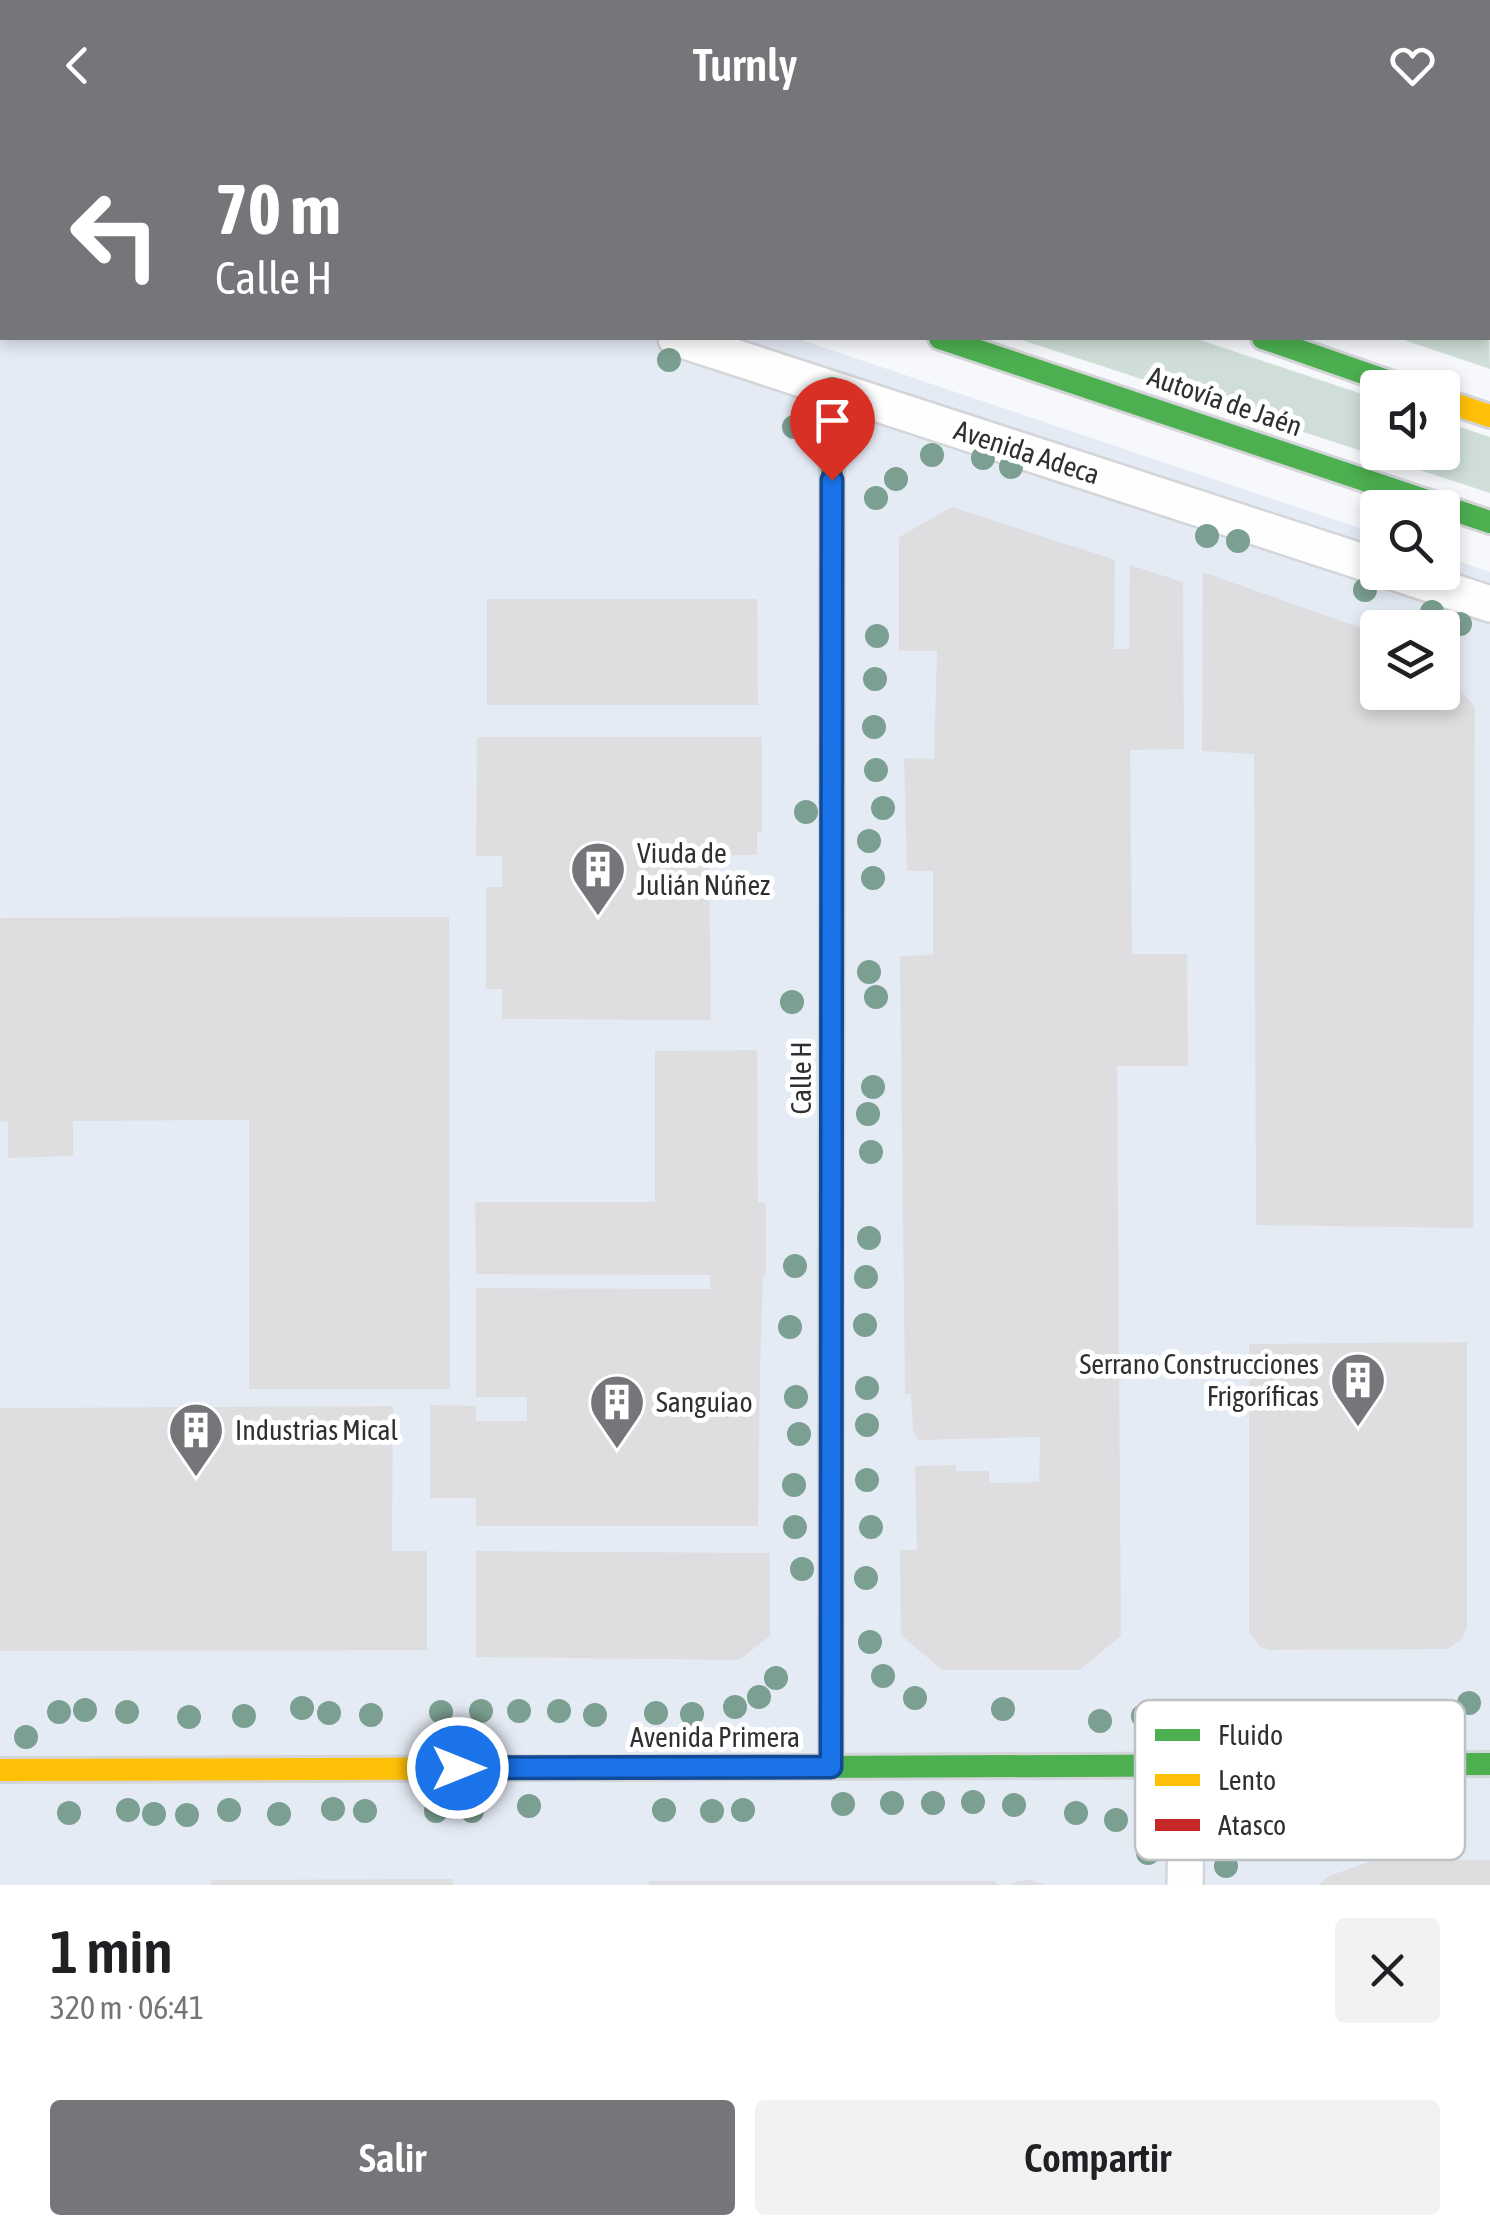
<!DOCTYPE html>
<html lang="es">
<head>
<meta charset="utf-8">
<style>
  :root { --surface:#fff; --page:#f2f2f2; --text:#202124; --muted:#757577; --accent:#747679 }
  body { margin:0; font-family:"Asap Condensed",sans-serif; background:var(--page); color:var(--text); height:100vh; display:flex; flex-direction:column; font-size:38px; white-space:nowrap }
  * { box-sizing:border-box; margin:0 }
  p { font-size:32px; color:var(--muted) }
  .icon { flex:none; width:55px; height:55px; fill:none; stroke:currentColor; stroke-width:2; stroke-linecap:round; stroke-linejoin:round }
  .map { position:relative; height:1755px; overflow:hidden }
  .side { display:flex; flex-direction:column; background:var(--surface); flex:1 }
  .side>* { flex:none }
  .guide { position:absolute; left:0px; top:0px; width:1490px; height:210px; box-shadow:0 5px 15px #0003; background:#747679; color:#fff; overflow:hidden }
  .controls { position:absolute; left:1360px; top:240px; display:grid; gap:20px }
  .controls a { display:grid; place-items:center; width:100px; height:100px; border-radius:10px; background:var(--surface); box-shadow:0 5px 15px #0003; font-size:50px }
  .pin { position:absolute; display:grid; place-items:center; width:85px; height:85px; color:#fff; margin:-102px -42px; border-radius:50% 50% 50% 0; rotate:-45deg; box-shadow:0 0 10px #0007 }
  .pin .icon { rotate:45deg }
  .me { position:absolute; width:110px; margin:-55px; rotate:90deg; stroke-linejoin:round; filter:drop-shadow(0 0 8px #0008) }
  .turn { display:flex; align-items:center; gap:35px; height:210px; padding:0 50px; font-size:45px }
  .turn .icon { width:130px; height:130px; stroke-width:2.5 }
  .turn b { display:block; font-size:70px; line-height:85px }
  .round { display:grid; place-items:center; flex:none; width:105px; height:105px; border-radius:10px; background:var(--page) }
  .summary { display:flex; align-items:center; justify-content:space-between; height:170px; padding:0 50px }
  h1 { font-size:60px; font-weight:600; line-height:75px }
  .primary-button { display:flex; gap:20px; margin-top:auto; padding:20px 50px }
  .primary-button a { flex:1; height:115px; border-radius:10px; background:var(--accent); color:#fff; font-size:40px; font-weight:600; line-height:115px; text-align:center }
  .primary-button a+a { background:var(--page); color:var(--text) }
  header { display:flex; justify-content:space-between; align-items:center; height:130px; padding:0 50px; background:var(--accent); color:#fff; font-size:45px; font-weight:600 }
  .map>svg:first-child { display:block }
  .built { fill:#e5ebf5; fill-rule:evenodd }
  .green { fill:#cfdfd8 }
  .building { fill:#dedee0 }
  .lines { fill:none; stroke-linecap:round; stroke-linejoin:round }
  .street-casing { stroke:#d3d5d8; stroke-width:40 }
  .fast-casing { stroke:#d3d5d8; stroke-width:28 }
  .slow-casing { stroke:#d3d5d8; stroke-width:28 }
  .jam-casing { stroke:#d3d5d8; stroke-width:28 }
  .path { stroke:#dcdedf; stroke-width:6; stroke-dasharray:5 5; stroke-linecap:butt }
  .street { stroke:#fefeff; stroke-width:35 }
  .fast { stroke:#4caf50; stroke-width:22 }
  .slow { stroke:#ffc107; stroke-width:22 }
  .jam { stroke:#c62828; stroke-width:22 }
  .tree { fill:#7b9f90 }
  .route-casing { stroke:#114b97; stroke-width:25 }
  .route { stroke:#1a73e8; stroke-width:18 }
  .labels { text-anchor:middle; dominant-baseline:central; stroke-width:10; stroke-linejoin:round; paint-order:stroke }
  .street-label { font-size:28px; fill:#2e3033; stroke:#fff }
  .poi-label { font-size:28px; fill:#2e3033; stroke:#fff; text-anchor:start }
  .key { fill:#fff; stroke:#c0c1c2; stroke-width:2.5 }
  .key-label { font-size:28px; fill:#2e3033 }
</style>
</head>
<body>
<header><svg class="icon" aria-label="back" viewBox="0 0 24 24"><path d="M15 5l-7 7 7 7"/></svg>Turnly<svg class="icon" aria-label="heart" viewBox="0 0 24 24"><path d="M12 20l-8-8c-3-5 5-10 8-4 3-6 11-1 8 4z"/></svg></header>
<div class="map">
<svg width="1490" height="1755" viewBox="0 0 1490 1755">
  <rect width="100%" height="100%" fill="#f6f8fc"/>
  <path class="built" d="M 0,0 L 188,2 L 2,2 L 2,208 L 795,208 L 1377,404 L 1378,442 L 1442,442 L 1443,426 L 1490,442 L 1490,1755 L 0,1755 ZM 1378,498 L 1442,498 L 1442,562 L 1378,562 Z"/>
  <path class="green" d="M 395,0 L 567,0 L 574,2 L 402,2 Z
    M 791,0 L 994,0 L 1001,2 L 798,2 Z
    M 1488,168 L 1490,239 L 1398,208 L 1488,208 Z
    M 1016,208 L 1194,208 L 1377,269 L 1378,322 L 1442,322 L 1443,291 L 1490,307 L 1490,363 Z"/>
  <path class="building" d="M 952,377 L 1115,430 L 1114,519 L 1129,519 L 1130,435 L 1183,452 L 1184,619 L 1130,620 L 1132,824 L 1187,824 L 1188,936 L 1117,936 L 1121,1506 L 1079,1540 L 942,1540 L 901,1505 L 900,1420 L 917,1420 L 915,1336 L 956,1335 L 956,1341 L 989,1341 L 989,1353 L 1039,1352 L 1040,1307 L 918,1310 L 913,1301 L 911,1264 L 905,1264 L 900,826 L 933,825 L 933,741 L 907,741 L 904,628 L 934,629 L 937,521 L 899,521 L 899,407 Z
    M 1203,442 L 1378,504 L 1378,562 L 1442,562 L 1442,539 L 1475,577 L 1473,1098 L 1256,1095 L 1254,624 L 1202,621 Z
    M 487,469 L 757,469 L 758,575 L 487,575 Z
    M 477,607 L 762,607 L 762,702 L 757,702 L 757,725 L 709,725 L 711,890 L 502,889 L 502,859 L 486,859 L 486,757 L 502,757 L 502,726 L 476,726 Z
    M 449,787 L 450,1259 L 249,1259 L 249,990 L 73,991 L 73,1026 L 8,1028 L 8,991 L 0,992 L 0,788 Z
    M 757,920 L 758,1072 L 766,1073 L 766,1145 L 763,1145 L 760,1239 L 758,1396 L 476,1396 L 476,1368 L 430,1368 L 430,1275 L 476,1276 L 476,1291 L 527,1291 L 527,1267 L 476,1267 L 476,1158 L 710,1159 L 710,1145 L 476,1144 L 475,1072 L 655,1072 L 655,921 Z
    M 1467,1212 L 1467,1497 L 1463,1508 L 1448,1519 L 1270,1520 L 1260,1517 L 1249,1502 L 1249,1214 Z
    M 393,1276 L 392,1421 L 427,1421 L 427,1520 L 0,1521 L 0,1278 Z
    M 476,1421 L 770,1423 L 770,1506 L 739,1530 L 476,1527 Z
    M 1490,1730 L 1490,1755 L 1318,1755 L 1329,1746 L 1371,1731 Z
    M 453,1749 L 453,1755 L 211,1755 L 211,1750 Z
    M 1031,1750 L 1045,1755 L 1009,1755 L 1018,1751 Z
    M 649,1751 L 995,1751 L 999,1755 L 649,1755 Z"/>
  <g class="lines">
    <g class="street-casing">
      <path id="street" d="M 43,0 L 51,2
        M 676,208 L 1378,437
        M 1393,442 L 1490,474
        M 1185,1755 L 1187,1634"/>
    </g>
    <g class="fast-casing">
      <path id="fast" d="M 322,0 L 329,2
        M 659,0 L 667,2
        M 1488,92 L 1490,93
        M 940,208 L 1490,392
        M 1263,208 L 1407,258
        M 832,727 L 832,258
        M 599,1638 L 1490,1634"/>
    </g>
    <g class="slow-casing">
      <path id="slow" d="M 1226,0 L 1233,2
        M 1442,270 L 1490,286
        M 831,1637 L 831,1127
        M 0,1640 L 599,1638"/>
    </g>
    <g class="jam-casing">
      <path id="jam" d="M 831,1127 L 832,727"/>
    </g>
    <path class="path" d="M 1072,0 L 1080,2
      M 1488,142 L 1490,143"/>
    <use href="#street" class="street"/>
    <use href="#fast" class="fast"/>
    <use href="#slow" class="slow"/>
    <use href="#jam" class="jam"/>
  </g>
  <g class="tree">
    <circle cx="669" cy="230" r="12"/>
    <circle cx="794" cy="297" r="12"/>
    <circle cx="932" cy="325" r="12"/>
    <circle cx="983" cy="328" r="12"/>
    <circle cx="1011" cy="337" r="12"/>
    <circle cx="896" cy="349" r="12"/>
    <circle cx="876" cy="368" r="12"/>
    <circle cx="1207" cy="406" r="12"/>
    <circle cx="1238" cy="411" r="12"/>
    <circle cx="1365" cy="460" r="12"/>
    <circle cx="1432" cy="482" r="12"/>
    <circle cx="1460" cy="494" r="12"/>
    <circle cx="877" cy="506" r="12"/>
    <circle cx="875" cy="549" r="12"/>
    <circle cx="874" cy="597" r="12"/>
    <circle cx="876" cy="640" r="12"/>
    <circle cx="883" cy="678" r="12"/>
    <circle cx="806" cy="682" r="12"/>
    <circle cx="869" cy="711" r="12"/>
    <circle cx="873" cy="748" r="12"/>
    <circle cx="869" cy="842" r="12"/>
    <circle cx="876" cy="867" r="12"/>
    <circle cx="792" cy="872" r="12"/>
    <circle cx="873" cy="957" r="12"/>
    <circle cx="868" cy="984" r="12"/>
    <circle cx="871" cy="1022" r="12"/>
    <circle cx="869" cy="1108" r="12"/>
    <circle cx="795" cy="1136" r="12"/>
    <circle cx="866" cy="1147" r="12"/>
    <circle cx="865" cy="1195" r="12"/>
    <circle cx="790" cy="1197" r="12"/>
    <circle cx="867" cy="1258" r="12"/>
    <circle cx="796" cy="1267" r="12"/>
    <circle cx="867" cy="1295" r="12"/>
    <circle cx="799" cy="1304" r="12"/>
    <circle cx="867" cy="1350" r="12"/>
    <circle cx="794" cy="1355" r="12"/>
    <circle cx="795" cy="1397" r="12"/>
    <circle cx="871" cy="1397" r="12"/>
    <circle cx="802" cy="1439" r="12"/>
    <circle cx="866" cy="1448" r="12"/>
    <circle cx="870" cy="1512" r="12"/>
    <circle cx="883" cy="1546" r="12"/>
    <circle cx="776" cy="1548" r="12"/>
    <circle cx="759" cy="1567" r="12"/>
    <circle cx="915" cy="1568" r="12"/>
    <circle cx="1469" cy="1573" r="12"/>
    <circle cx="735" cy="1577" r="12"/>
    <circle cx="302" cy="1578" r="12"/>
    <circle cx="1003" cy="1579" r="12"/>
    <circle cx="85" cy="1580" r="12"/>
    <circle cx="481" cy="1581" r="12"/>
    <circle cx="519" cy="1581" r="12"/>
    <circle cx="559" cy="1581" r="12"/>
    <circle cx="59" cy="1582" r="12"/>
    <circle cx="127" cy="1582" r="12"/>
    <circle cx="441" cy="1582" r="12"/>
    <circle cx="329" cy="1583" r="12"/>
    <circle cx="656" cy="1583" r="12"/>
    <circle cx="692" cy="1584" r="12"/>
    <circle cx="371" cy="1585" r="12"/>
    <circle cx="595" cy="1585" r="12"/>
    <circle cx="244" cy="1586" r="12"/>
    <circle cx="1143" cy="1586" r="12"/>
    <circle cx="189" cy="1587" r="12"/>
    <circle cx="1100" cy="1591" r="12"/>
    <circle cx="26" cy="1607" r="12"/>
    <circle cx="973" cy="1672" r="12"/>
    <circle cx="892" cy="1673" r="12"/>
    <circle cx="933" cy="1673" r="12"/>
    <circle cx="843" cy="1674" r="12"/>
    <circle cx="1014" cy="1675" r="12"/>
    <circle cx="529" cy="1676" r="12"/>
    <circle cx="333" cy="1679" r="12"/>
    <circle cx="128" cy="1680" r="12"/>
    <circle cx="229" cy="1680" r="12"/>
    <circle cx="664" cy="1680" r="12"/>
    <circle cx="743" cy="1680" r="12"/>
    <circle cx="365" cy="1681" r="12"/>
    <circle cx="436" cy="1681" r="12"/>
    <circle cx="472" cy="1681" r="12"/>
    <circle cx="712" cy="1681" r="12"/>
    <circle cx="69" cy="1683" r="12"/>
    <circle cx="1076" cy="1683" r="12"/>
    <circle cx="154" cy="1684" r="12"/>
    <circle cx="279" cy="1684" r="12"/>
    <circle cx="187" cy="1685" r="12"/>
    <circle cx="1116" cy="1690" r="12"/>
    <circle cx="1148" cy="1723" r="12"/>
    <circle cx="1226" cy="1736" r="12"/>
  </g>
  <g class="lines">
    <g class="route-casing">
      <path id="route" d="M 458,1638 L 831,1637 L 832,350"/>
    </g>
    <use href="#route" class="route"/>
  </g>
  <defs>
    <g id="building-pin" transform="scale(2.875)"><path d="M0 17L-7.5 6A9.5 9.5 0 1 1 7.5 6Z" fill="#747679" stroke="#fff"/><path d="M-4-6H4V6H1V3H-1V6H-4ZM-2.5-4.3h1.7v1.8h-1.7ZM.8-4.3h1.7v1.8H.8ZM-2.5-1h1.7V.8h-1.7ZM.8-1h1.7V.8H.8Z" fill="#fff"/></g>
  </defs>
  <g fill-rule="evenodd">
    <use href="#building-pin" x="598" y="739"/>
    <use href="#building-pin" x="1358" y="1250"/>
    <use href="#building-pin" x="617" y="1272"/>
    <use href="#building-pin" x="196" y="1300"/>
  </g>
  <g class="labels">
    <g class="street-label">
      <text transform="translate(1225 271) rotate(19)">Autovía de Jaén</text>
      <text transform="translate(1027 322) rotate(18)">Avenida Adeca</text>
      <text transform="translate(801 948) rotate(-90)">Calle H</text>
      <text x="715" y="1607">Avenida Primera</text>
    </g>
    <g class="poi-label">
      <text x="637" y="723">Viuda de<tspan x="637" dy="32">Julián Núñez</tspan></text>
      <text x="1319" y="1234" text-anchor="end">Serrano Construcciones<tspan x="1319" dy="32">Frigoríficas</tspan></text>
      <text x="656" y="1272">Sanguiao</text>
      <text x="235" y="1300">Industrias Mical</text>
    </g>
  </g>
  <rect x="1135" y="1570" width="330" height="160" rx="15" class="key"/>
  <rect x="1155" y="1599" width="45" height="12" fill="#4caf50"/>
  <rect x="1155" y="1644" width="45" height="12" fill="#ffc107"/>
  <rect x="1155" y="1689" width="45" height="12" fill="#c62828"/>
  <g class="key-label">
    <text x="1218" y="1615">Fluido</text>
    <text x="1218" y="1660">Lento</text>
    <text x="1218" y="1705">Atasco</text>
  </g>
</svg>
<div class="controls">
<a><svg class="icon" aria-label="sound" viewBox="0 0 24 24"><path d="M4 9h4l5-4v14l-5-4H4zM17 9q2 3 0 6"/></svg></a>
<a><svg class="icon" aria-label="search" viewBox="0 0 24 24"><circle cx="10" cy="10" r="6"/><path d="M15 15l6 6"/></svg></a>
<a><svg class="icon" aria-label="layers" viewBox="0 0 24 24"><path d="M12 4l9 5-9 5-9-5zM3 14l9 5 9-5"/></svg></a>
</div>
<div class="pin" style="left:832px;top:350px;background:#d93025"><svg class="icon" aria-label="arrive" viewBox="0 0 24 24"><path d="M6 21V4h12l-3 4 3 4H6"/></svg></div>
<svg class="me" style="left:458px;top:1638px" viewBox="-20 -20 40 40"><circle r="17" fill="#1a73e8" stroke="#fff" stroke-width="3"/><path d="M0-11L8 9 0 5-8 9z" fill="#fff"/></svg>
<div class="guide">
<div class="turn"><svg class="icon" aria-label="left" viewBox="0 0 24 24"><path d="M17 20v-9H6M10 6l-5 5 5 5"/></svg><div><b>70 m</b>Calle H</div></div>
</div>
</div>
<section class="side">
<div class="summary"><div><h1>1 min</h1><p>320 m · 06:41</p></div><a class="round"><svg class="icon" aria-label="close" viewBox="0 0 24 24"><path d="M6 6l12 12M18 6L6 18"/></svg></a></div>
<div class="primary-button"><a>Salir</a><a>Compartir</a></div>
</section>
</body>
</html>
